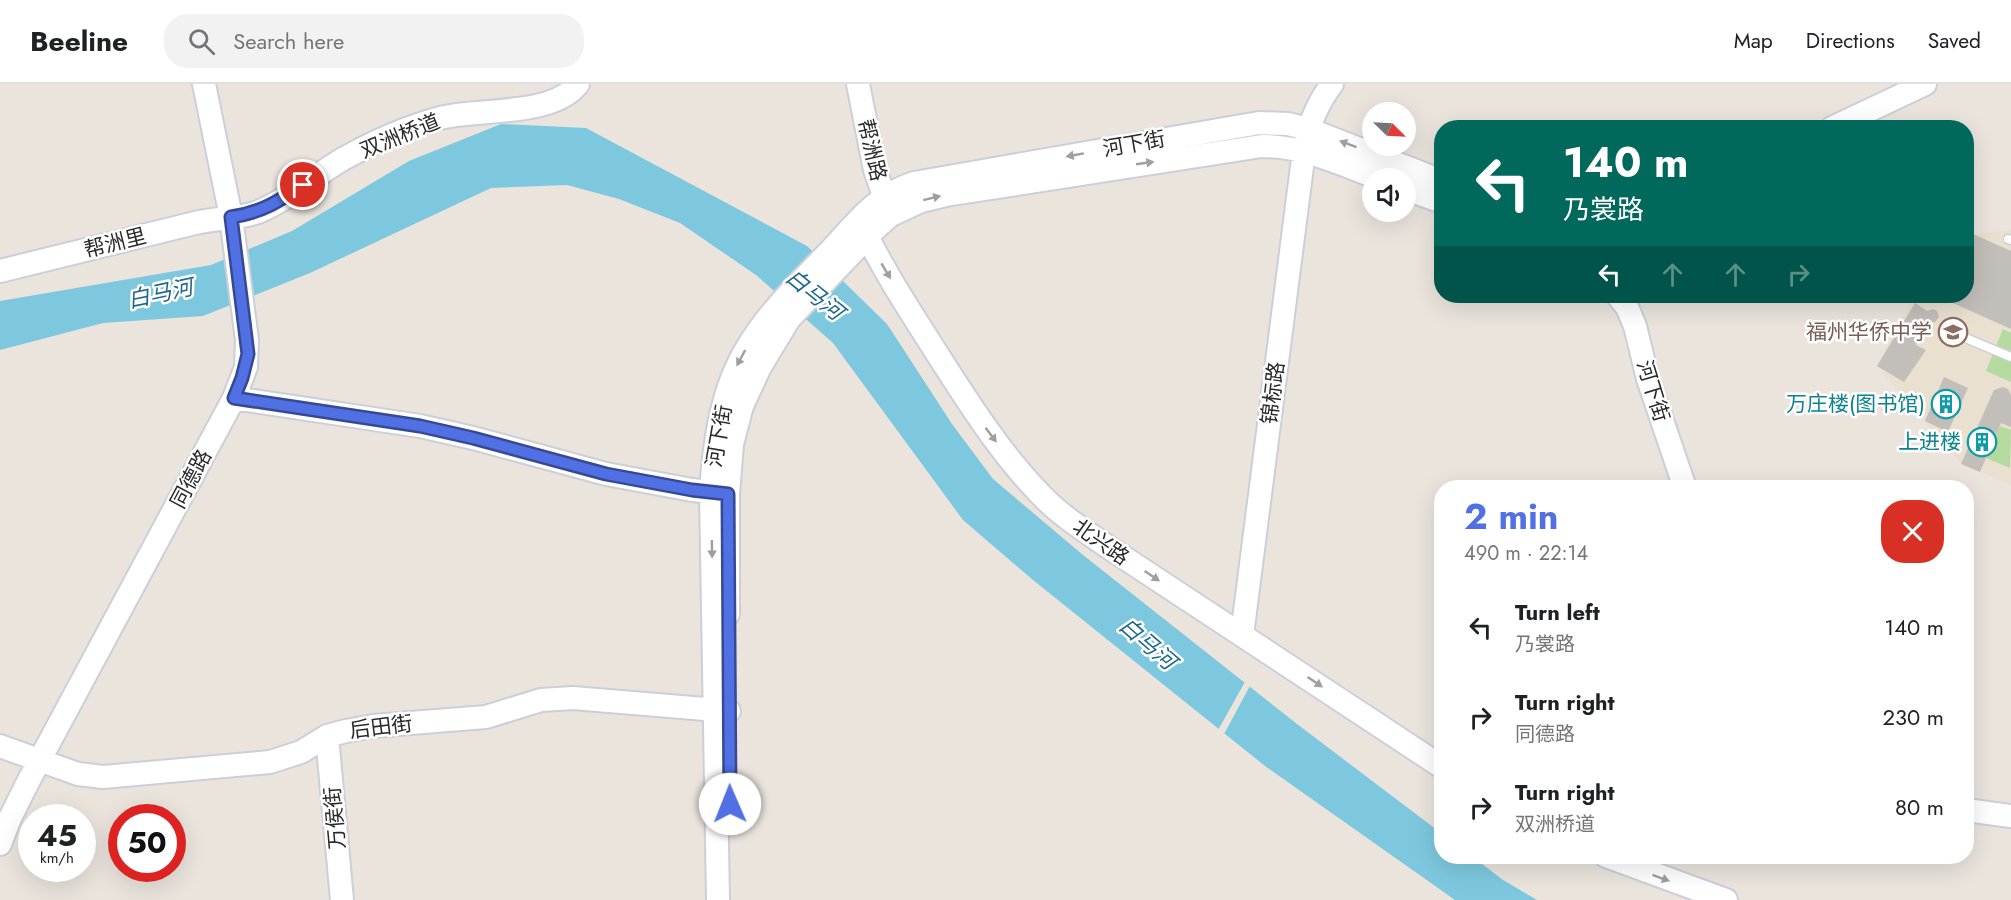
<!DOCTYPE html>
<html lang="en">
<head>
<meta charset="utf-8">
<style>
  :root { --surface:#fff; --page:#f2f2f2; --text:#202124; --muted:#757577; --line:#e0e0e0; --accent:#5170e3 }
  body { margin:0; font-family:Jost,"Noto Sans SC",sans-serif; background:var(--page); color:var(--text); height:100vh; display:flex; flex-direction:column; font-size:22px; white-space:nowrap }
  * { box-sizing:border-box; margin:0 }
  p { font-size:20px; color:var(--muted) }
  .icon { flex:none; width:33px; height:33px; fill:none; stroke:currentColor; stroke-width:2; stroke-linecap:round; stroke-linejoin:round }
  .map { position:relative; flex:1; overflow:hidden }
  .drawer { position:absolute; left:1434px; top:396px; width:540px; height:384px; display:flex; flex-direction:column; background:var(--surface); border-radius:24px; box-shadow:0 6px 24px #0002 }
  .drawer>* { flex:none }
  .guide { position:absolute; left:1434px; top:36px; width:540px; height:183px; border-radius:24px; box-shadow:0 6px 24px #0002; background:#00695c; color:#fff; overflow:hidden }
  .needle { width:39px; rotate:114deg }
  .controls { position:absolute; left:1362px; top:18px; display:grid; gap:12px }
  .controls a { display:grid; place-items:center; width:54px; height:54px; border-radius:50%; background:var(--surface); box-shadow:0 6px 24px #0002; font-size:30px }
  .speed { position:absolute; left:18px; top:720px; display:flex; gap:12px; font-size:30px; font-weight:700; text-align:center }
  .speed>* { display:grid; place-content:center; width:78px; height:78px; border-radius:50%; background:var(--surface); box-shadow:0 6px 24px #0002; line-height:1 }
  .speed small { font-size:15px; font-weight:400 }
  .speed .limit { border:9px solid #d22; background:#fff; color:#111 }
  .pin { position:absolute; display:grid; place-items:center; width:51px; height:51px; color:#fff; margin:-26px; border:3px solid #fff; border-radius:50%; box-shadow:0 2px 6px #0007 }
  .me { position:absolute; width:66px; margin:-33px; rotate:359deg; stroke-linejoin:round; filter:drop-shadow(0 0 4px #0008) }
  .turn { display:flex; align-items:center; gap:21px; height:126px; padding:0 30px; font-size:27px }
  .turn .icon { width:78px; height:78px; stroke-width:2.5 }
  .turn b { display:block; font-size:42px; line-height:51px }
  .lanes { display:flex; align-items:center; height:57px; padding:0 30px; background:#0003; justify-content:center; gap:30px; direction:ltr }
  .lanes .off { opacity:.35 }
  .round { display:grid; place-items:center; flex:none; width:63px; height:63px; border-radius:24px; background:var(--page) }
  .headline { display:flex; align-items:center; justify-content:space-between; height:102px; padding:0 30px }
  h1 { font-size:36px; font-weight:700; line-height:45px; color:var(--accent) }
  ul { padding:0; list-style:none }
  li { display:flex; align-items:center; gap:18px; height:90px; padding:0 30px }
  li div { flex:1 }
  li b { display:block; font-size:22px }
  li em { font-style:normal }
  header { display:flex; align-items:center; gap:36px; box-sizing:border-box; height:84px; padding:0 30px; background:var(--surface); border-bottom:2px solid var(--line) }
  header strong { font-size:28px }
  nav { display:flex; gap:33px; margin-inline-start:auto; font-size:21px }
  .search { width:420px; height:54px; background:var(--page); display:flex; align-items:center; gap:15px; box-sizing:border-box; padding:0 21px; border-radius:24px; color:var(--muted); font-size:22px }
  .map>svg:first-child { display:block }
  .education { fill:#e9e0cf }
  .green { fill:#b5daa0 }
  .water { fill:#7dc8df }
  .pier { fill:#eae4dd }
  .building { fill:#c2beba }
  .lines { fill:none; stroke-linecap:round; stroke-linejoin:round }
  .lane-casing { stroke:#cccfd9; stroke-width:11 }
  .secondary-casing { stroke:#cccfd9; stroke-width:26 }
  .lane { stroke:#fff; stroke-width:8 }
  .secondary { stroke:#fff; stroke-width:22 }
  .oneway { fill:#9f9f9f }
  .route-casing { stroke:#354994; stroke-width:15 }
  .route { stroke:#5170e3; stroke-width:10 }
  .labels { text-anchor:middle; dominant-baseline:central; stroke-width:5; stroke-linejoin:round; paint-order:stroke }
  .street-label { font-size:21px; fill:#2a2a2a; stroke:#fff }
  .education-label { font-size:21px; fill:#785e54; stroke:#fff; text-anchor:end }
  .culture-label { font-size:21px; fill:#0d838f; stroke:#fff; text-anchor:end }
  .water-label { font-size:22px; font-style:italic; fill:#1e6789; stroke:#fff }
</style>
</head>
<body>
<header>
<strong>Beeline</strong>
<div class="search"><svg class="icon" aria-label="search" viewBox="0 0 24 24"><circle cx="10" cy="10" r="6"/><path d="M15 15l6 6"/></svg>Search here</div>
<nav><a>Map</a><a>Directions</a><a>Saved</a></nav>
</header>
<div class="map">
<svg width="2011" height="816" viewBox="0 0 2011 816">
  <rect width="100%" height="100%" fill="#eae4dd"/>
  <path class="education" d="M 2011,146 L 2011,401 L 1961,379 L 1877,282 L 1914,212 L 1966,212 L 1967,157 L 1973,150 Z"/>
  <path class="green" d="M 2003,245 L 2011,249 L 2011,298 L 1986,287 Z
    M 2000,342 L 2011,346 L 2010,384 L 1986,374 Z"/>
  <path class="water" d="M 501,40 L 586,44 L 807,162 L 887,240 L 952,340 L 993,395 L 1083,471 L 1297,640 L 1441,749 L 1442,772 L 1473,773 L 1503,796 L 1537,816 L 1455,816 L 1265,682 L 1033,496 L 963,436 L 833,259 L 756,191 L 680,139 L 619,115 L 567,101 L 491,104 L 310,189 L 203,232 L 103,239 L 0,266 L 0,217 L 211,181 L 292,147 L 409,77 Z"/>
  <path class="pier" d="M 1246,596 L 1251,600 L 1223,652 L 1217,648 Z"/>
  <path class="building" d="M 1973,150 L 2011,167 L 2011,245 L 1937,212 L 1966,212 L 1966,165 Z
    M 1915,219 L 1927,227 L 1933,225 L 1937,227 L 1939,233 L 1935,238 L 1930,238 L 1916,261 L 1926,266 L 1904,298 L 1877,282 Z
    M 1944,293 L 1968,304 L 1948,348 L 1925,337 Z
    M 2003,303 L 2008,305 L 2011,311 L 2011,343 L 2001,339 L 1980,388 L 1961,380 L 1994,306 Z"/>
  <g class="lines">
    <g class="lane-casing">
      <path id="lane" d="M 2008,155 L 2011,156
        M 1956,250 L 2011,273"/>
    </g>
    <g class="secondary-casing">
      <path id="secondary" d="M 858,0 L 875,86 L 889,126
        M 1832,44 L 1925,0
        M 1406,105 L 1442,118
        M 862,142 C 883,186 910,227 936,268 C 968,318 1000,369 1042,412 C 1062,433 1087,448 1111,465 L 1442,683
        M 0,187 C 65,171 130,155 195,139 C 215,134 239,135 258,128 C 289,115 314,92 343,75 C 373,58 407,43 440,34 C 479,24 552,33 578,0
        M 1618,212 L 1627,223 L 1635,242 L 1648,295 L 1685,404
        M 234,314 L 420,342 L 473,354 L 606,390 L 692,406 L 727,410
        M 728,530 L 728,410 L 732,360 L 742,322 L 760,283 L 789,235 L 876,144 L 891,131 L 921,117 L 946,111 L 1262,62 C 1303,62 1341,80 1378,94
        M 1242,551 L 1304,67 C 1308,42 1317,20 1332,0
        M 327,652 L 342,816
        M 0,662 L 78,690 L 103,693 L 270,678 L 301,668 L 327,652 L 346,647 L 373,642 L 486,633 L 541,616 L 573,614 L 729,627
        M 1966,726 L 2011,732
        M 0,760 L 10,734 L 29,696 L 234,314 L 246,283 L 247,256 L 231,133 L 204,0
        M 1606,772 L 1726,816
        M 718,816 L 711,409 C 714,360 721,306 747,264 C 769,227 801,197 830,167 C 857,138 875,112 914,99 L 1259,39 L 1288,40 L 1308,45 L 1442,97"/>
    </g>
    <use href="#lane" class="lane"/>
    <use href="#secondary" class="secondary"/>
  </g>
  <defs><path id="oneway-solid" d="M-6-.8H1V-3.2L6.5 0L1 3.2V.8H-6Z" transform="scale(1.5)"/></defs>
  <g class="oneway">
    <use href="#oneway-solid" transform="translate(1348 60) rotate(-159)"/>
    <use href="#oneway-solid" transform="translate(1075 71) rotate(170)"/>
    <use href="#oneway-solid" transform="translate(1145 79) rotate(-8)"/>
    <use href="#oneway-solid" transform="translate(932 114) rotate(-14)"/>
    <use href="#oneway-solid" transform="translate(886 187) rotate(59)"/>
    <use href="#oneway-solid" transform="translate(741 274) rotate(118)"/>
    <use href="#oneway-solid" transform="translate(991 351) rotate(53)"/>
    <use href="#oneway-solid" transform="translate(712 465) rotate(89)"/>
    <use href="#oneway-solid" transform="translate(1152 492) rotate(34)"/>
    <use href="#oneway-solid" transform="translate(1315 598) rotate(34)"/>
    <use href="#oneway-solid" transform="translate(1661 794) rotate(20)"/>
  </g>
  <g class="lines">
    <g class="route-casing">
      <path id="route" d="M 303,101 C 279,117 261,129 231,133 L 248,270 L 242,294 L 234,314 L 420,342 L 473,354 L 606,390 L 692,406 L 728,410 L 730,720"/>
    </g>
    <use href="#route" class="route"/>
  </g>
  <defs>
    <g id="school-ring" transform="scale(1.5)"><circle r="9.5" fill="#fff" stroke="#8d6e63" stroke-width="1.5"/><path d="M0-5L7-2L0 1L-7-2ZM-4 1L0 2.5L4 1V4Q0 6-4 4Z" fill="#8d6e63"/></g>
    <g id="building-ring" transform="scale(1.5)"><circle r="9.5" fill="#fff" stroke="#0f9aa8" stroke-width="1.5"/><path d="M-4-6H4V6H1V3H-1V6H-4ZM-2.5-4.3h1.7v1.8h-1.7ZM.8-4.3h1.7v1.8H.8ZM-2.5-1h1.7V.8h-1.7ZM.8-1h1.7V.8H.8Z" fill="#0f9aa8"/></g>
  </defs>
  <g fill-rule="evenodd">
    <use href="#school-ring" x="1953" y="248"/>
    <use href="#building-ring" x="1946" y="320"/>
    <use href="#building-ring" x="1982" y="358"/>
  </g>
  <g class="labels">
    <g class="street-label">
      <text transform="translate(400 52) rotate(-22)">双洲桥道</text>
      <text transform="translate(1134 60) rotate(-10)">河下街</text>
      <text transform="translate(872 66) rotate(77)">帮洲路</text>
      <text transform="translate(115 159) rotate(-14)">帮洲里</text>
      <text transform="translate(1653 307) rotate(73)">河下街</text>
      <text transform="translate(1273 309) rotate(-83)">锦标路</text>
      <text transform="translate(719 352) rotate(-80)">河下街</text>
      <text transform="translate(191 395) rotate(-62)">同德路</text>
      <text transform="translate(1101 458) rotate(35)">北兴路</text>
      <text transform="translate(381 643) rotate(-7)">后田街</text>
      <text transform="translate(335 734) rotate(-95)">万侯街</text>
    </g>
    <g class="education-label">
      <text x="1932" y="248">福州华侨中学</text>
    </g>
    <g class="culture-label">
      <text x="1925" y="320">万庄楼(图书馆)</text>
      <text x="1961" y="358">上进楼</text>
    </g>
    <g class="water-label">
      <text transform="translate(160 209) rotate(-12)">白马河</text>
      <text transform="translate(815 210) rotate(39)">白马河</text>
      <text transform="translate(1148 559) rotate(41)">白马河</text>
    </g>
  </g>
</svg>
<div class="controls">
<a><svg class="needle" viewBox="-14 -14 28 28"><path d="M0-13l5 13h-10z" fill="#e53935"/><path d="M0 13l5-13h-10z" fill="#757577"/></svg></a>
<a><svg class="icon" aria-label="sound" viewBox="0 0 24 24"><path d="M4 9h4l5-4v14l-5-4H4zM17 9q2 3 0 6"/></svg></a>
</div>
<div class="speed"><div>45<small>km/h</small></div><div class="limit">50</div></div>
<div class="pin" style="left:303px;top:101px;background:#d93025"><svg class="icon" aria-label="arrive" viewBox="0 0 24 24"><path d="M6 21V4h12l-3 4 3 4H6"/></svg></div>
<svg class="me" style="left:730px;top:720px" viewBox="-20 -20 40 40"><circle r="19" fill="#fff"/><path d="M0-13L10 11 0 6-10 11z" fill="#5170e3"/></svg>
<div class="guide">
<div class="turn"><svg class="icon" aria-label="left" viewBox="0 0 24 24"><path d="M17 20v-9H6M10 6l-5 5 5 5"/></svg><div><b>140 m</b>乃裳路</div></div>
<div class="lanes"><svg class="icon" aria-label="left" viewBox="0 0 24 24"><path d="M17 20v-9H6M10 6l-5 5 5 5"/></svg><svg class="icon off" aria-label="ahead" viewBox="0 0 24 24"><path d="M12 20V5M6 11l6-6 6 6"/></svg><svg class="icon off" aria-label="ahead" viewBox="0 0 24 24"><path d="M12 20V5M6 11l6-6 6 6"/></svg><svg class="icon off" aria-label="right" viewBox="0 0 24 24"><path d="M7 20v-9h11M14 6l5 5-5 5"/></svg></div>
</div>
<section class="drawer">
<div class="headline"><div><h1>2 min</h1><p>490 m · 22:14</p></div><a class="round" style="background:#d93025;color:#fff"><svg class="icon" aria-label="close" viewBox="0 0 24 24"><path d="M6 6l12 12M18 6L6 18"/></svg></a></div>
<ul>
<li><svg class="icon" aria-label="left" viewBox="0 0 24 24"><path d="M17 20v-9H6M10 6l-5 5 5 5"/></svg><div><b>Turn left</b><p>乃裳路</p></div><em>140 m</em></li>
<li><svg class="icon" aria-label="right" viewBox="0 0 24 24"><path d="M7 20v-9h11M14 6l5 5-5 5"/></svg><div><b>Turn right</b><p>同德路</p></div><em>230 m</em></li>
<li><svg class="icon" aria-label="right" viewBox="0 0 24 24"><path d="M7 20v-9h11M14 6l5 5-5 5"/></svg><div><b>Turn right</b><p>双洲桥道</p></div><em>80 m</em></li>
</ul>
</section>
</div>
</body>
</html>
